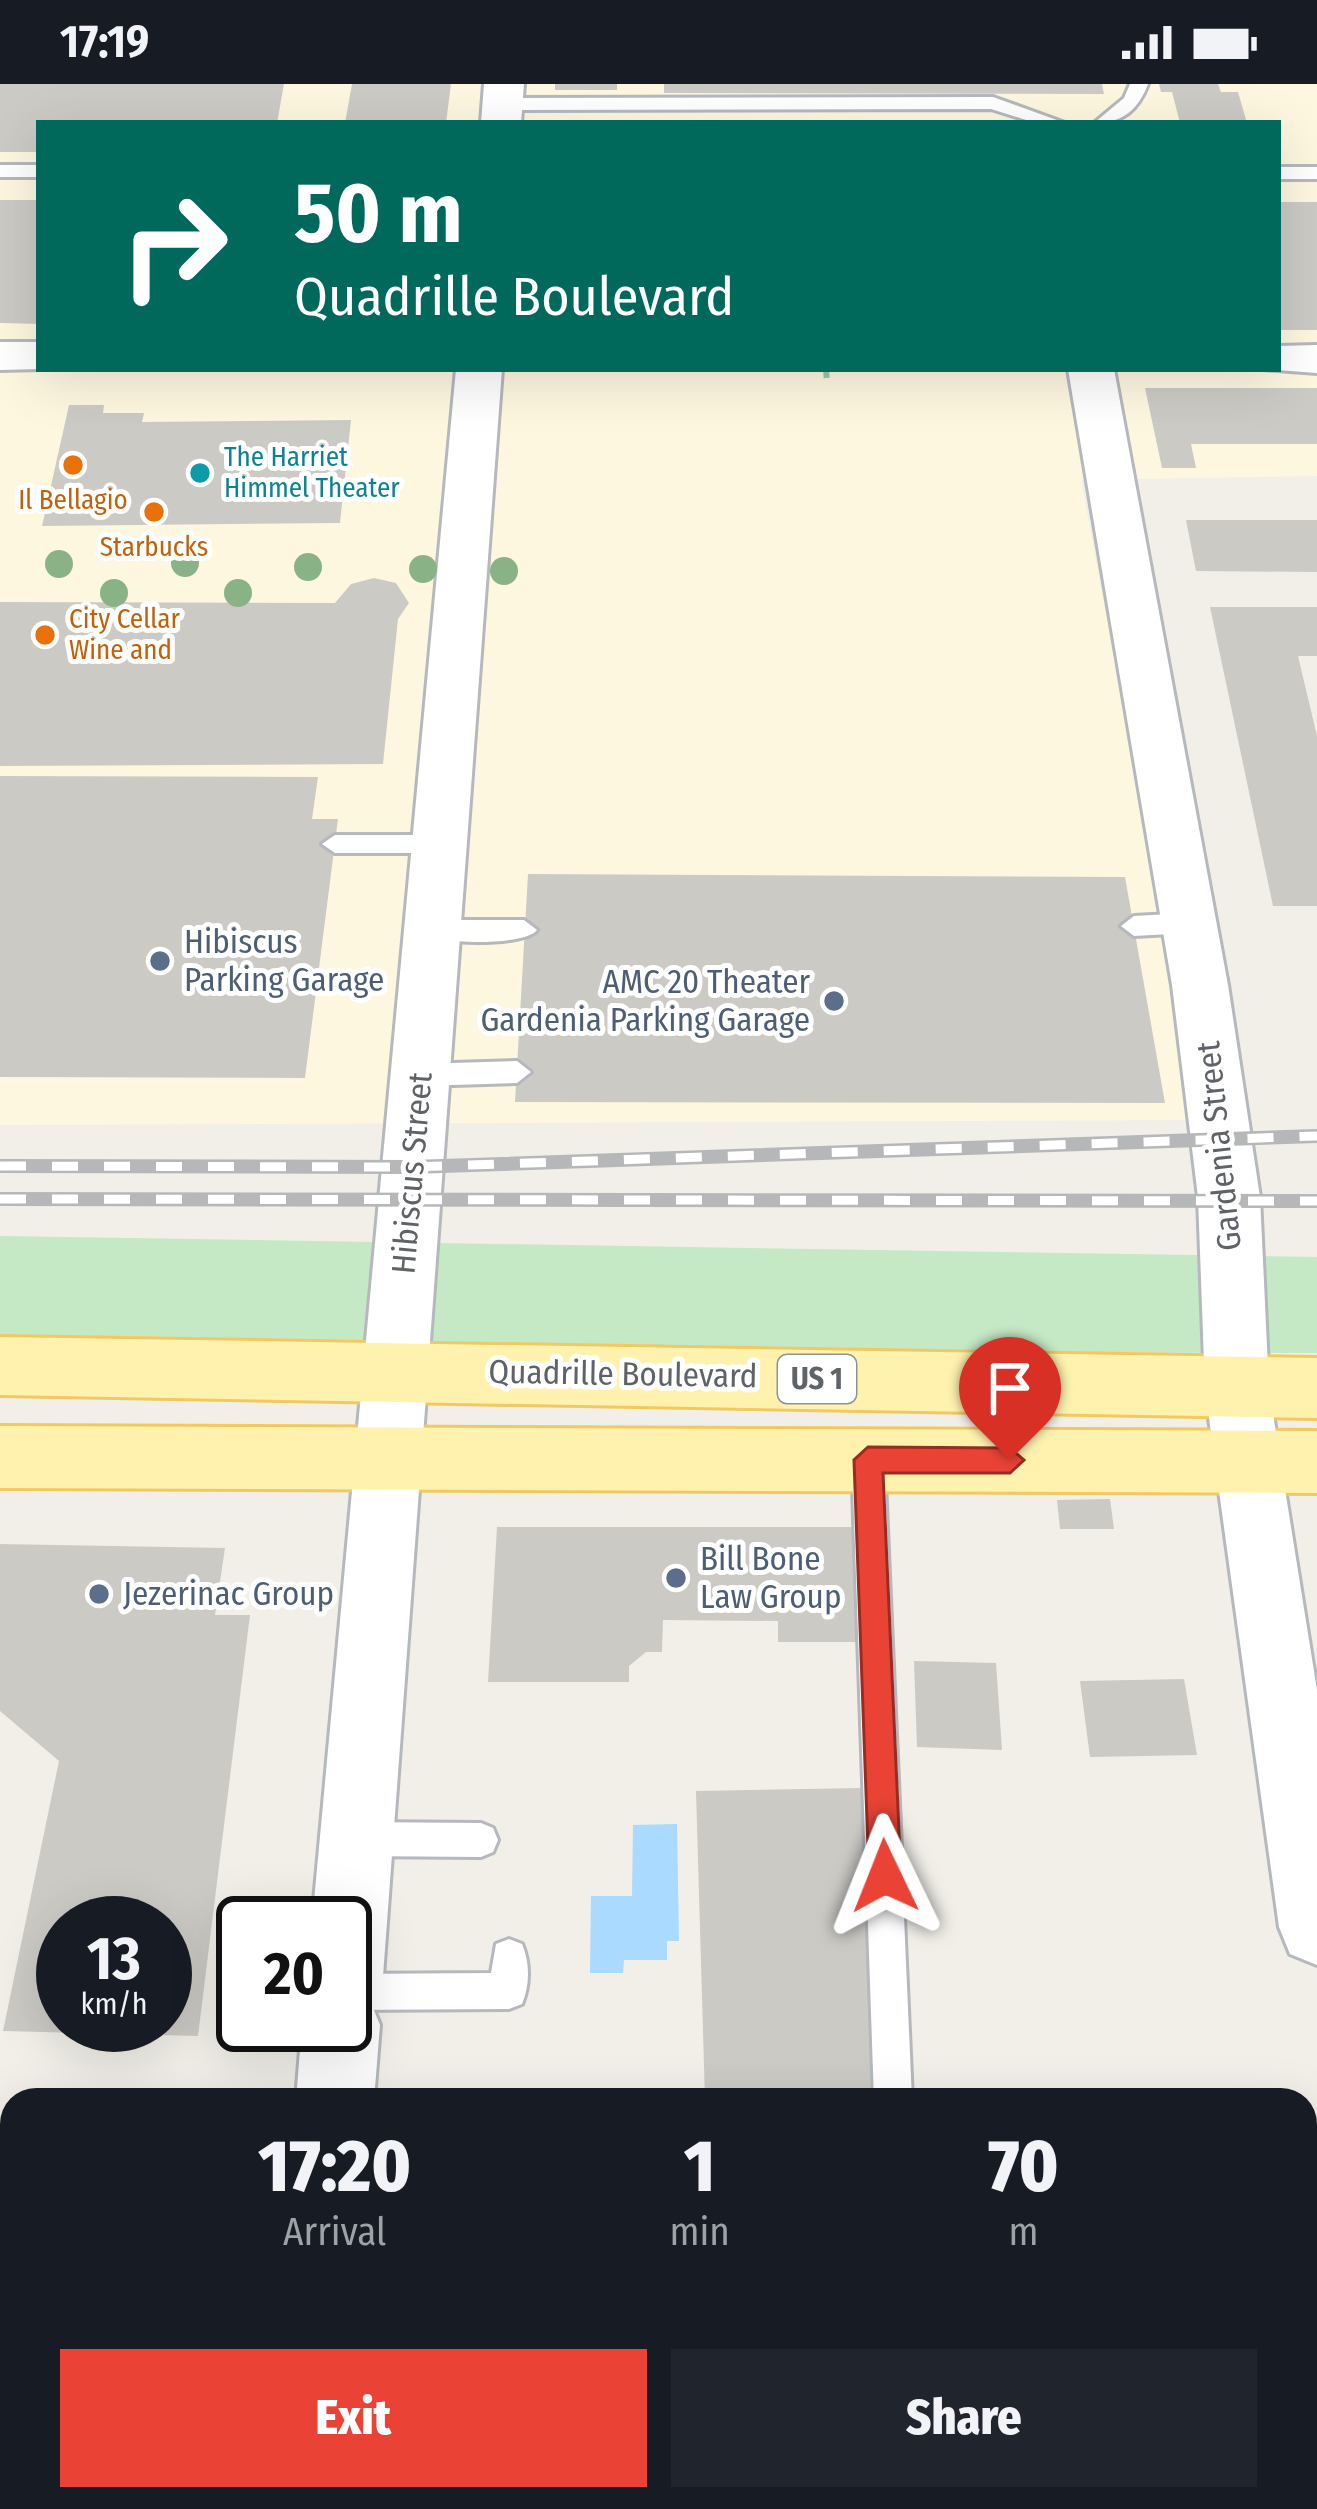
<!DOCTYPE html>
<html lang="en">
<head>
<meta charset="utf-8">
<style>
  :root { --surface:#171b24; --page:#20242c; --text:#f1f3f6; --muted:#9ea1a6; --accent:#ea4335 }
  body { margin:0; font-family:"Fira Sans Condensed",sans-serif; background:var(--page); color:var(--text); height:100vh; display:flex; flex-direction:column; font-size:45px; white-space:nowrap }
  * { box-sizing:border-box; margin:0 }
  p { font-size:39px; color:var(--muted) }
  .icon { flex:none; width:66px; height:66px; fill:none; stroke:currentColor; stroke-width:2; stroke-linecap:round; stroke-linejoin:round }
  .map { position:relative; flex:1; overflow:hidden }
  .panel { position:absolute; left:0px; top:2004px; width:1317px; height:423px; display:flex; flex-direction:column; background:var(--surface); border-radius:36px 36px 0 0; box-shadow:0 12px 48px #0002 }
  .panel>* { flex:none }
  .top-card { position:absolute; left:36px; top:36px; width:1245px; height:252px; border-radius:0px; box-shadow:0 12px 48px #0002; background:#00695c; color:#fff; overflow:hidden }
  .speed { position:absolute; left:36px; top:1812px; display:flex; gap:24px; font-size:60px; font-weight:700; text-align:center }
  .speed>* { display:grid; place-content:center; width:156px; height:156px; border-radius:50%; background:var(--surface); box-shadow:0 12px 48px #0002; line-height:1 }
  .speed small { font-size:30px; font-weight:400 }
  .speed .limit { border:6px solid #111; border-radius:18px; background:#fff; color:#111 }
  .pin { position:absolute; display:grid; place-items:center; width:102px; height:102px; color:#fff; margin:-123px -51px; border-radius:50% 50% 50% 0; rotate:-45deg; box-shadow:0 0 12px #0007 }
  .pin .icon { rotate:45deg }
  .me { position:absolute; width:132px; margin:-66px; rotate:358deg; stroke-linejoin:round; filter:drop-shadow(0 0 9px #0008) }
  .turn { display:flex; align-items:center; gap:42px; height:252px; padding:0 60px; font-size:54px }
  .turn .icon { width:156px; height:156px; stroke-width:2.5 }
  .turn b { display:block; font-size:84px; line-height:102px }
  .eta { display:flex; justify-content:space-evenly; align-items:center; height:204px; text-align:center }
  .eta b { font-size:72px; font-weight:800; line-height:84px }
  .primary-button { display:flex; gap:24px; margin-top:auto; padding:24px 60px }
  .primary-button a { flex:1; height:138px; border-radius:0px; background:var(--accent); color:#fff; font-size:48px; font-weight:800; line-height:138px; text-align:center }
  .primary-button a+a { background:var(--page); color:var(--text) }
  .status { display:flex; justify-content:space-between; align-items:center; height:84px; padding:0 60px; background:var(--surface); direction:ltr }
  .status svg { height:33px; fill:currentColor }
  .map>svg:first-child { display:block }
  .commercial { fill:#fef7e0; fill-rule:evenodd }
  .green { fill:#c5e8c5 }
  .water { fill:#aadaff }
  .building { fill:#cccac5; fill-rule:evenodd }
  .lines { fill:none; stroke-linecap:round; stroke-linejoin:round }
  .service-casing { stroke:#b5b8bc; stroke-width:6 }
  .minor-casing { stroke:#b5b8bc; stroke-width:6 }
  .primary-casing { stroke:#f2c960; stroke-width:6 }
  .path { stroke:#9cc7a9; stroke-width:6; stroke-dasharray:9 4.5; stroke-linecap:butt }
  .service { fill:#fff; fill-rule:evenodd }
  .minor { fill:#fff; fill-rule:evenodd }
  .primary { fill:#fff2af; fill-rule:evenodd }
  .rail-casing { stroke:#b6b7b8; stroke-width:14 }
  .rail { stroke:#fff; stroke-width:9; stroke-dasharray:26; stroke-linecap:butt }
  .tree { fill:#89b387 }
  .route { fill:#ea4335; stroke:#982c22; stroke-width:3 }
  .food-dot { fill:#e8710a; stroke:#fff; stroke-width:4.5 }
  .culture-dot { fill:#0f9aa8; stroke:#fff; stroke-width:4.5 }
  .service-dot { fill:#5c6f8a; stroke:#fff; stroke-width:4.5 }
  .labels { text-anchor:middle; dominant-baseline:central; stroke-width:10; stroke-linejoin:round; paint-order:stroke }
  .far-culture-label { font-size:27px; fill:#0d838f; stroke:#fff; text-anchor:start }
  .far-food-label { font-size:27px; fill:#c56008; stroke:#fff }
  .shield { fill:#fff; stroke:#8f9295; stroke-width:3 }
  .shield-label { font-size:30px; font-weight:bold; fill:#5f6368 }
  .service-label { font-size:33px; fill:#4e5e75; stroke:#fff; text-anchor:start }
  .street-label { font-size:33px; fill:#5f6368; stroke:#fff }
</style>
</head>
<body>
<div class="status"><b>17:19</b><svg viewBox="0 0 49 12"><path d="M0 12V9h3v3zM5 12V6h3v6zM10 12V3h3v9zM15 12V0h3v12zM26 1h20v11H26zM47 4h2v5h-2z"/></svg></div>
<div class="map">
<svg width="1317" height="2425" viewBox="0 0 1317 2425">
  <rect width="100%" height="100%" fill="#f1efe8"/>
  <path class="commercial" d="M 0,0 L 1317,0 L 1317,392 L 1081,396 L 1200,1036 L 0,1041 ZM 39,39 L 1278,39 L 1278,285 L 39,285 Z"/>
  <path class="green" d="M 0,1152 L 1317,1173 L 1317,1269 L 0,1266 Z"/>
  <path class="water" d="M 677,1740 L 679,1857 L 667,1857 L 667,1876 L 624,1876 L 623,1889 L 590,1889 L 591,1812 L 632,1812 L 633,1741 Z"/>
  <path class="building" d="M 0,0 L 284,0 L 277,39 L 39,39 L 39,68 L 0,68 Z
    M 352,0 L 451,0 L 446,39 L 345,39 Z
    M 555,0 L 617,0 L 617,6 L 555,6 Z
    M 664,0 L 1102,0 L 1104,10 L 664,9 Z
    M 1159,0 L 1218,0 L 1221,8 L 1238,8 L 1247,39 L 1180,39 L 1172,8 L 1161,8 Z
    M 0,116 L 39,116 L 39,240 L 0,239 Z
    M 1278,118 L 1317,118 L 1317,246 L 1278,246 Z
    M 1145,304 L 1317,304 L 1317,360 L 1191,360 L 1196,384 L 1162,384 Z
    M 69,321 L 104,321 L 103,329 L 144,329 L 142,338 L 351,336 L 340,439 L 42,442 Z
    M 1186,436 L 1317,436 L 1317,488 L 1196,487 Z
    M 374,494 L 396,499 L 409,519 L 398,535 L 383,680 L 0,682 L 0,518 L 335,519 L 351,500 Z
    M 1210,523 L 1317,523 L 1317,572 L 1298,572 L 1317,652 L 1317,822 L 1273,822 Z
    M 0,692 L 318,693 L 312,735 L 338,735 L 305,994 L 0,993 Z
    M 528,790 L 1125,793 L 1165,1019 L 515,1018 Z
    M 1110,1415 L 1114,1445 L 1060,1445 L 1057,1416 Z
    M 497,1443 L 863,1443 L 870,1558 L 778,1558 L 778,1537 L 663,1536 L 662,1568 L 646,1568 L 629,1582 L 629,1598 L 488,1598 Z
    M 0,1460 L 225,1464 L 215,1531 L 250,1531 L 198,1952 L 3,1947 L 59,1677 L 0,1627 ZM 63,1839 L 165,1839 L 165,1941 L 63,1941 Z
    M 914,1577 L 996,1579 L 1002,1666 L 917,1663 Z
    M 1184,1595 L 1197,1671 L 1090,1673 L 1080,1597 Z
    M 862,1704 L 882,2016 L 705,2016 L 696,1707 Z
    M 0,2270 L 12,2270 L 12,2415 L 148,2415 L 147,2425 L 0,2425 Z
    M 479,2415 L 808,2415 L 809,2425 L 478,2425 Z"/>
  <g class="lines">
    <g class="service-casing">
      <path id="service" d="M 1130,0 L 1148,0 C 1138,26 1123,39 1094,39 L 1124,14 Z
        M 993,13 L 1065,39 L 1036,39 L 991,25 L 502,26 L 492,20 L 502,14 Z
        M 0,81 L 39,81 L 39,93 L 0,93 Z
        M 1278,83 L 1317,83 L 1317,95 L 1278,95 Z
        M 335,751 L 439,751 L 452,760 L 439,769 L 335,769 L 322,760 Z
        M 1189,829 L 1202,839 L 1189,849 L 1134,852 L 1121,842 L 1134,832 Z
        M 432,836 L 524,836 L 537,846 C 526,862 430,862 419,846 Z
        M 517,977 L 531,988 L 517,999 L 420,1002 L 406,991 L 420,980 Z
        M 868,1362 L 879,1366 L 884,1376 L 912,2016 L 874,2016 L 852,1376 L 857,1366 Z
        M 356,1738 L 481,1739 L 493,1744 L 498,1756 L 493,1768 L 481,1773 L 356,1772 L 344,1767 L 339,1755 L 344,1743 Z
        M 509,1855 L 522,1860 C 530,1879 530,1901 522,1920 L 509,1925 L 345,1926 L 345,1890 L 491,1889 L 496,1860 Z
        M 888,2415 L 930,2415 L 931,2425 L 889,2425 Z"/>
    </g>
    <g class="minor-casing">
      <path id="minor" d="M 484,0 L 524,0 L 521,39 L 481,39 Z
        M 0,258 L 39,258 L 41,285 L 0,286 Z
        M 1317,261 L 1317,289 L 1262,285 L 1278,285 L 1278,262 Z
        M 456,285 L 502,285 L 383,1892 L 371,1919 L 380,1941 L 374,2016 L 296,2016 L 302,1941 L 345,1941 L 345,1839 L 312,1839 Z
        M 1068,285 L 1114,285 L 1228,901 L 1260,1113 L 1269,1305 L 1317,1606 L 1317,1881 L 1290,1870 L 1279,1843 L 1205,1305 L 1198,1113 L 1172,901 Z
        M 258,2415 L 344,2415 L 343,2425 L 257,2425 Z"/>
    </g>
    <g class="primary-casing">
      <path id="primary" d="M 0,1253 L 1317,1274 L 1317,1334 L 0,1311 Z
        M 0,1342 L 1317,1347 L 1317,1409 L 0,1404 Z"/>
    </g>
    <path class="path" d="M 826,285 L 827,298"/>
    <use href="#service" class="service"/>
    <use href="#minor" class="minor"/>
    <use href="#primary" class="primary"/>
    <g class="rail-casing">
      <path id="rail" d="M 0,1082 L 412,1083 L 1317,1052
        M 0,1115 L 1317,1117"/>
    </g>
    <use href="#rail" class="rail"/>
  </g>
  <g class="tree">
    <circle cx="185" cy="479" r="14"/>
    <circle cx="59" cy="480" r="14"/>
    <circle cx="308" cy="483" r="14"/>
    <circle cx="423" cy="485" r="14"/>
    <circle cx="504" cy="487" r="14"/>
    <circle cx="114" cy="509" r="14"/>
    <circle cx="238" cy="509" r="14"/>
  </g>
  <path class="route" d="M 868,1363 L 1010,1364 L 1024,1376 L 1010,1389 L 883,1389 L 901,1792 L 896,1803 L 885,1808 L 873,1803 L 869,1792 L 854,1376 Z"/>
  <g class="food-dot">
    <circle cx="73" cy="381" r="12"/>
    <circle cx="154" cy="428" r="12"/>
    <circle cx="45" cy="551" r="12"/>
  </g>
  <circle class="culture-dot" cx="200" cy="389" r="12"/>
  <g class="service-dot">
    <circle cx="160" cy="877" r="12"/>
    <circle cx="834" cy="917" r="12"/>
    <circle cx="676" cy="1494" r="12"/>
    <circle cx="99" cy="1510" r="12"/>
  </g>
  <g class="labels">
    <g class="far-culture-label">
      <text x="224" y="373">The Harriet<tspan x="224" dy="31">Himmel Theater</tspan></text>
    </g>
    <g class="far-food-label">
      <text x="73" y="416">Il Bellagio</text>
      <text x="154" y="463">Starbucks</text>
      <text x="69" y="535" text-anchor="start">City Cellar<tspan x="69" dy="31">Wine and</tspan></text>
    </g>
    <rect class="shield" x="778" y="1271" width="78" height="48" rx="9"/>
    <g class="shield-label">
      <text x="817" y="1295">US 1</text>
    </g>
    <g class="service-label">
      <text x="184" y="858">Hibiscus<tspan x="184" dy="38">Parking Garage</tspan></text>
      <text x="810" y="898" text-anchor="end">AMC 20 Theater<tspan x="810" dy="38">Gardenia Parking Garage</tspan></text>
      <text x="700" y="1475">Bill Bone<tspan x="700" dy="38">Law Group</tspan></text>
      <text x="123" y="1510">Jezerinac Group</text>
    </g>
    <g class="street-label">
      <text transform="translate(1219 1062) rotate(-96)">Gardenia Street</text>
      <text transform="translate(412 1089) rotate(-85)">Hibiscus Street</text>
      <text transform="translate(623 1290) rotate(1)">Quadrille Boulevard</text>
    </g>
  </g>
</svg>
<div class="speed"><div>13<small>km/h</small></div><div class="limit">20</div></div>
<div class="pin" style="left:1010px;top:1376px;background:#d93025"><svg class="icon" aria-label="arrive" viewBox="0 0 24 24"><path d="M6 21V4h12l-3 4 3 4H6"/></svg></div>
<svg class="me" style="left:885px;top:1792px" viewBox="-20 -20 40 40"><path d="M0-17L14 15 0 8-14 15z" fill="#ea4335" stroke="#fff" stroke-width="4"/></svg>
<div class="top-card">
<div class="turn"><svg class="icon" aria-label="right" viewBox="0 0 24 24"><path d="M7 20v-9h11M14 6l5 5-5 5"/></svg><div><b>50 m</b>Quadrille Boulevard</div></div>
</div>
<section class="panel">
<div class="eta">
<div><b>17:20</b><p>Arrival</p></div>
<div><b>1</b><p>min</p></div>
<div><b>70</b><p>m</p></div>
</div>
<div class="primary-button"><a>Exit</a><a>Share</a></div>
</section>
</div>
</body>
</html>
